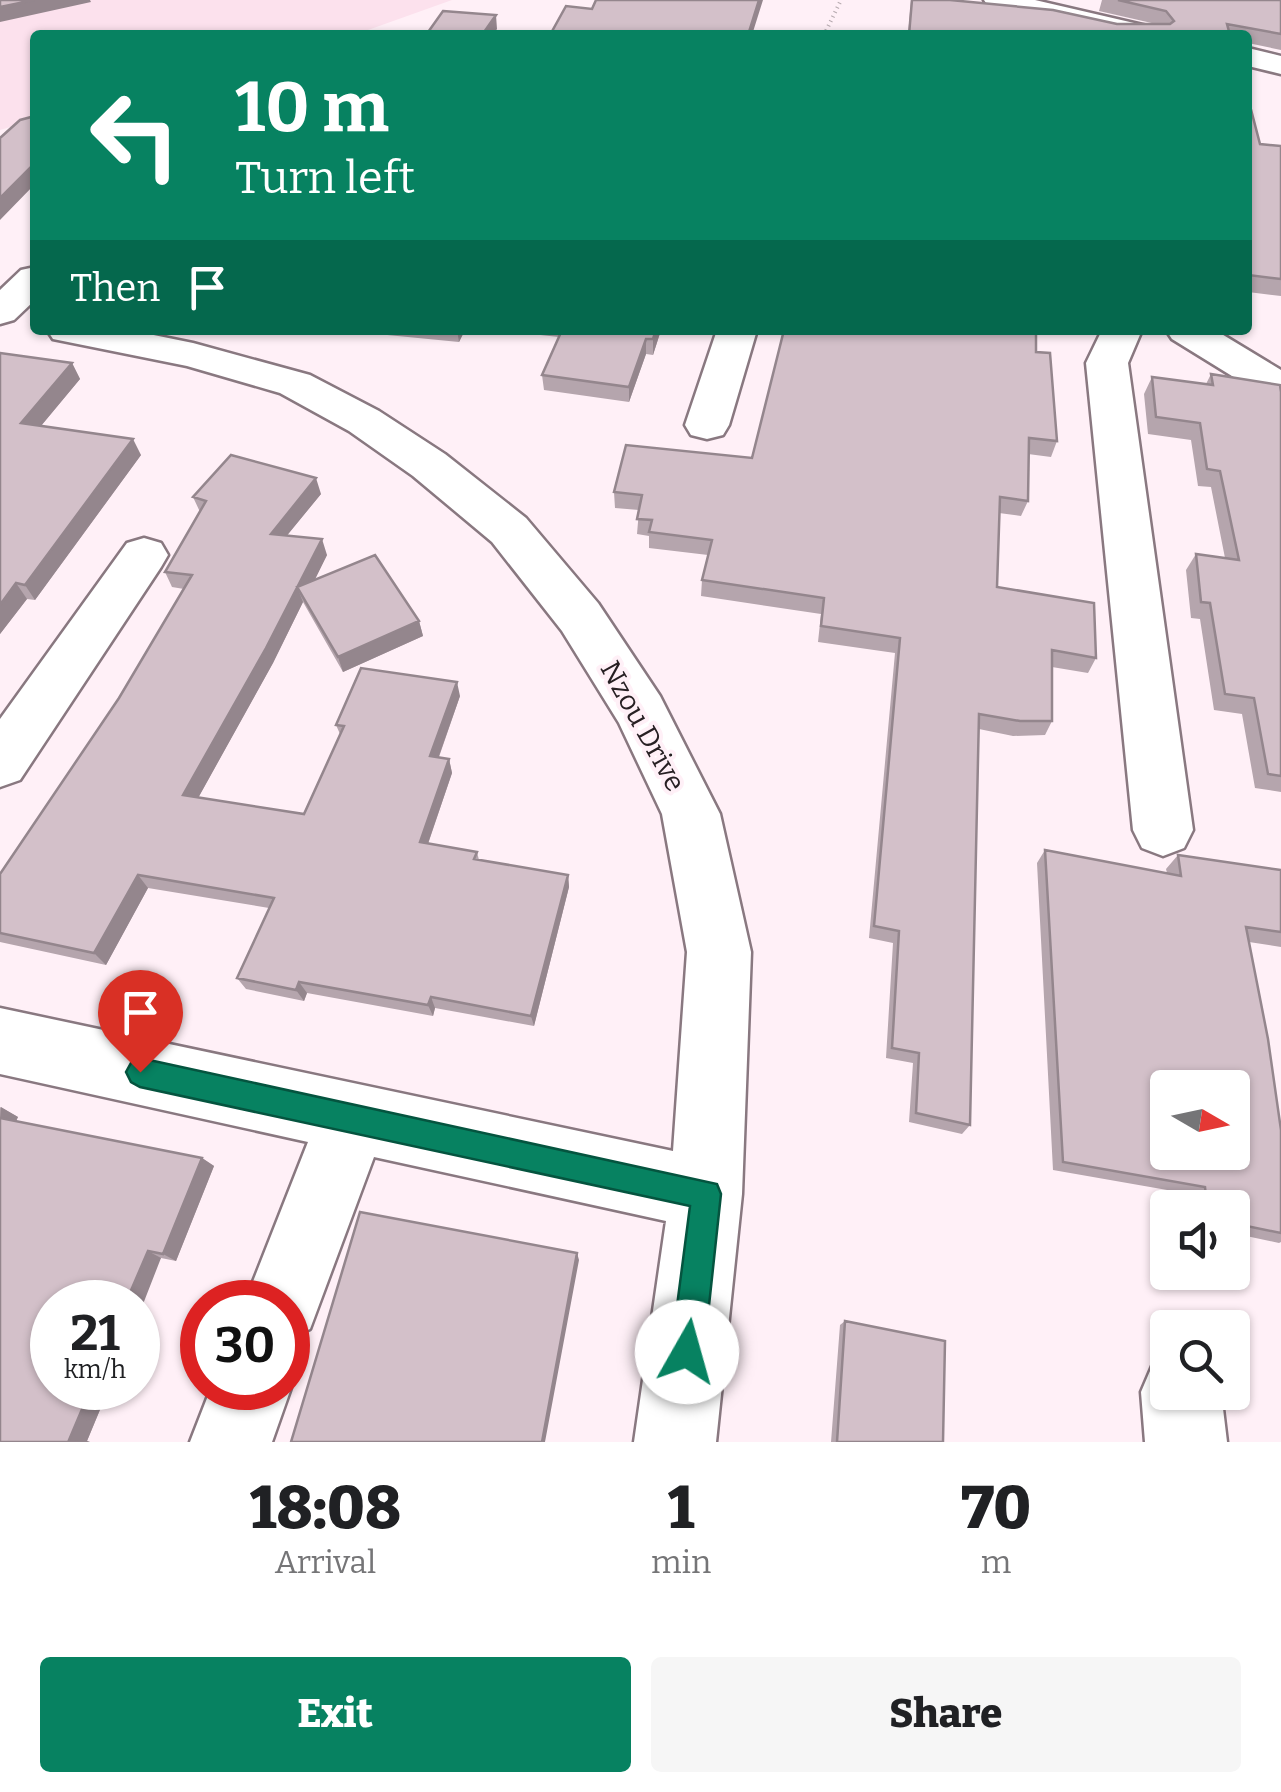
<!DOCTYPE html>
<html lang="en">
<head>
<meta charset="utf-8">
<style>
  :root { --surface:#fff; --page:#f6f6f6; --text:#202124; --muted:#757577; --accent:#078261 }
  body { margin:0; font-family:Bitter,serif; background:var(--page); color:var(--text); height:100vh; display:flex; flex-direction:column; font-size:38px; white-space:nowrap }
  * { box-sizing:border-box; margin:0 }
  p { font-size:32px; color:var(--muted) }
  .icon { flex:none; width:55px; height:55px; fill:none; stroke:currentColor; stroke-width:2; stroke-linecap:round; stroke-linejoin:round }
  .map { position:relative; height:1442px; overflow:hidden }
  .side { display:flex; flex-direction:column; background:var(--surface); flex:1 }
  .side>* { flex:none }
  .hud { position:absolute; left:30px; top:30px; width:1222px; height:305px; border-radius:10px; box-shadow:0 2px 8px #0004; background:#078261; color:#fff; overflow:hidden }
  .needle { width:65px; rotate:99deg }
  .controls { position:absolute; left:1150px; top:1070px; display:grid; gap:20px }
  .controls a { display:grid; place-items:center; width:100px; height:100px; border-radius:10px; background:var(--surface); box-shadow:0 2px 8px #0004; font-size:50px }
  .speed { position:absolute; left:30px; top:1280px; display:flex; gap:20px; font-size:50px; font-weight:700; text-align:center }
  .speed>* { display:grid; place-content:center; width:130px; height:130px; border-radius:50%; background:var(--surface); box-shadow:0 2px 8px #0004; line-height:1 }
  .speed small { font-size:25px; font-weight:400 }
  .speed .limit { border:15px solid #d22; background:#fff; color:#111 }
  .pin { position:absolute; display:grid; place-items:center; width:85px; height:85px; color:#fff; margin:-102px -42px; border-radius:50% 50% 50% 0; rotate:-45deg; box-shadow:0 0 10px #0007 }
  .pin .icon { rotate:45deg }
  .me { position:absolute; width:110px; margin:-55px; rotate:7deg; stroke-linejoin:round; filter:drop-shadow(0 0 8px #0008) }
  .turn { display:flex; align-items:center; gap:35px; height:210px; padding:0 40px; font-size:45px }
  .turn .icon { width:130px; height:130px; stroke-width:2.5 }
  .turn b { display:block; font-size:70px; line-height:85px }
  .then { display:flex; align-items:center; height:95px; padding:0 40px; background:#0003; gap:20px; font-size:38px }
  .eta { display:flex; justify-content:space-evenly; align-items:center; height:170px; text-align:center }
  .eta b { font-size:60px; font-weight:800; line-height:70px }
  .primary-button { display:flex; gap:20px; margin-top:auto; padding:20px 40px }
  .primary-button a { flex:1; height:115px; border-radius:10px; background:var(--accent); color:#fff; font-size:40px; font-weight:800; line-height:115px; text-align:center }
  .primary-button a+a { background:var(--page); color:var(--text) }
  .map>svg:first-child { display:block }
  .built { fill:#fce1ed }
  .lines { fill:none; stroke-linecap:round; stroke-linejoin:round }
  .minor-casing { stroke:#897880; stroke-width:5 }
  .path { stroke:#b7abb0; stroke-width:4; stroke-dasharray:1 4; stroke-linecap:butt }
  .minor { fill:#fff; fill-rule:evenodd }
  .wall { fill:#b5a5ad }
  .shaded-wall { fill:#94868d }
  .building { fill:#d3c0c9; stroke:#94868d; stroke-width:2.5; fill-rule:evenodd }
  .route { fill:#078261; stroke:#05543f; stroke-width:2.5 }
  .labels { text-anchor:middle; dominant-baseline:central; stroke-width:8; stroke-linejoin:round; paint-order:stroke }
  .street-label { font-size:28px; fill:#272023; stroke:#fff0f7 }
</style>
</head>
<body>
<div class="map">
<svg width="1281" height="1442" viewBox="0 0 1281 1442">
  <rect width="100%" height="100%" fill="#fff0f7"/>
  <path class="built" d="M 0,0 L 452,0 L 354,35 L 35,35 L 35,120 L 0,130 Z"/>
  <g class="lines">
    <g class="minor-casing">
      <path id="minor" d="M 984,0 L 1035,0 L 1160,29 L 1165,35 L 1112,35 L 988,6 Z
        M 1248,48 L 1281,56 L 1281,74 L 1248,66 Z
        M 35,267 L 35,300 L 14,320 L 0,324 L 0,290 L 21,270 Z
        M 47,330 L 129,330 L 193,343 L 310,375 L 379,411 L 445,454 L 526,518 L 598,603 L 660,696 L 720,814 L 751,952 L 742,1194 L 716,1442 L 634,1442 L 666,1221 L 374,1157 L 310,1329 L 288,1339 L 288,1302 L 245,1302 L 308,1142 L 0,1074 L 0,1008 L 673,1151 L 687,952 L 662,814 L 619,723 L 562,631 L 492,542 L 413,476 L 349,431 L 280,393 L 187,366 L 53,339 Z
        M 717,330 L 757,330 L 729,425 L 723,435 L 707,439 L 691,435 L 685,425 Z
        M 1102,330 L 1142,330 L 1128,363 L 1193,830 L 1184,848 L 1163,856 L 1142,848 L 1133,830 L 1086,363 Z
        M 1166,330 L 1215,330 L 1281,370 L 1281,401 L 1266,397 L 1172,339 Z
        M 144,538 L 161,543 L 168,555 L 161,567 L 20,780 L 0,787 L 0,719 L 127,543 Z
        M 1168,1357 L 1168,1392 L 1221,1392 L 1227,1442 L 1145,1442 L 1141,1392 L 1153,1364 Z
        M 288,1379 L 291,1388 L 272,1442 L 190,1442 L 211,1388 L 288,1388 Z"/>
    </g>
    <path class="path" d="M 824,35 L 841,0"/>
    <use href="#minor" class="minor"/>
  </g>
  <path class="wall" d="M 911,0 L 964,0 L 962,2 L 1117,24 L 1156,24 L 1099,11 L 1102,0 L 1281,0 L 1281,50 L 1248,43 L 1248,35 L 908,35 Z
    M 1248,98 L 1260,144 L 1281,146 L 1281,296 L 1248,292 Z
    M 336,330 L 465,330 L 459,342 Z
    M 495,330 L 661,330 L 653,355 L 646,354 L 629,402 L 544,390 L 542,375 L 559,337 Z
    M 1036,352 L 1057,441 L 1051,457 L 1028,454 L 1028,501 L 1021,516 L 999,513 L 997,587 L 1096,658 L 1088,673 L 1052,667 L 1052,721 L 1045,735 L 1013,736 L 979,729 L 970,1125 L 962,1134 L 909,1122 L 913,1063 L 886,1058 L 893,943 L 869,938 L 895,653 L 818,642 L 821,614 L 701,596 L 702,580 L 708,555 L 649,548 L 649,536 L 637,534 L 639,510 L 615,508 L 614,492 L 752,458 Z
    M 0,353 L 72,363 L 80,379 L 41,426 L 141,455 L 35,600 L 27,599 L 0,634 Z
    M 1211,374 L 1281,392 L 1281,792 L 1255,788 L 1242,714 L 1214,710 L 1200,619 L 1191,618 L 1186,570 L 1196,554 L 1225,558 L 1211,487 L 1198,486 L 1191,440 L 1148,434 L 1144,394 L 1152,377 L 1206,384 Z
    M 321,494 L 287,535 L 327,555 L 314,580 L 419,621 L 423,636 L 343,672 L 303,602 L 273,663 L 198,798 L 304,814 L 340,734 L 336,725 L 460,696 L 439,757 L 449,759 L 452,773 L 428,844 L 477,852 L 479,860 L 568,875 L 569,887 L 534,1026 L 435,1008 L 433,1016 L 307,993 L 304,1001 L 246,989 L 237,978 L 269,908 L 148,888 L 106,965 L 0,942 L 0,874 L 119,698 L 184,589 L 172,587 L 165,572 L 200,512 L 193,497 Z
    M 1045,850 L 1167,873 L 1166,869 L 1178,855 L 1281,870 L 1281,947 L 1249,942 L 1281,1130 L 1281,1242 L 1279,1243 L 1232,1233 L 1232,1208 L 1191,1208 L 1190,1194 L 1053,1170 L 1037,863 Z
    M 0,1107 L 18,1117 L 16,1121 L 202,1158 L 214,1166 L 176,1261 L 161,1258 L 52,1388 L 109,1388 L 87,1441 L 90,1442 L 0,1442 Z
    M 845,1321 L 943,1442 L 831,1442 L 840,1325 Z"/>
  <path class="shaded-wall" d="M 34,0 L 90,0 L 91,2 L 0,22 L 0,7 Z
    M 759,0 L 763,0 L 752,35 L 748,35 Z
    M 496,15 L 497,29 L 493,35 L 482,35 Z
    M 35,163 L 35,184 L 0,220 L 0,198 Z
    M 457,330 L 465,330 L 459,342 Z
    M 656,330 L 661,330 L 653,355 L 653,339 Z
    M 646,339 L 646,354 L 629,402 L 629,387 Z
    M 72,363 L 80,379 L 30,439 L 21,423 Z
    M 133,439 L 141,455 L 35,600 L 25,585 Z
    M 316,478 L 321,494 L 276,549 L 271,534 Z
    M 322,539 L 327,555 L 305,600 L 297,587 L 303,602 L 273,663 L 192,809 L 183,795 Z
    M 16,583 L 27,599 L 0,634 L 0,605 Z
    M 419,621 L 423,636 L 343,672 L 338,657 Z
    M 457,682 L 460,696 L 434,770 L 430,756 Z
    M 449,759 L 452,773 L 424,855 L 420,842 Z
    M 138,875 L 148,888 L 106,965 L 94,953 Z
    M 568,875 L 569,887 L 534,1026 L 531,1016 Z
    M 299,982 L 307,993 L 304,1001 L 296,990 Z
    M 431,997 L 435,1008 L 433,1016 L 428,1005 Z
    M 1,1107 L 18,1117 L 13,1127 L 0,1119 Z
    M 202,1158 L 214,1166 L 176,1261 L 163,1254 Z
    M 148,1251 L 161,1258 L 138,1317 L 138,1302 L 126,1302 Z
    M 577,1253 L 579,1260 L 545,1442 L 542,1442 Z
    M 91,1388 L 109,1388 L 87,1441 L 90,1442 L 78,1442 L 69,1440 Z"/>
  <path class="building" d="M 0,0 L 34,0 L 0,7 Z
    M 596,0 L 759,0 L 748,35 L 550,35 L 566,6 L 592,9 Z
    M 912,0 L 950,0 L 1053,10 L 1117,24 L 1170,24 L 1174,21 L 1166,11 L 1118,0 L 1281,0 L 1281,34 L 1227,24 L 1230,35 L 909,35 Z
    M 443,11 L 496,15 L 482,35 L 426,35 Z
    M 1248,98 L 1260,144 L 1281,146 L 1281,279 L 1248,275 Z
    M 35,116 L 35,163 L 0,198 L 0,138 L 20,120 Z
    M 562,330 L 656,330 L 653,339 L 646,339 L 629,387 L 542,375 Z
    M 784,330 L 1036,330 L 1036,352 L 1050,353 L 1057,441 L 1029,438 L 1028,501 L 1000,497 L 997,587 L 1094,603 L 1096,658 L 1052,650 L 1052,721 L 1020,721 L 979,714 L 970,1125 L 916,1113 L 919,1053 L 892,1048 L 899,931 L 874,926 L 900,638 L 821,626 L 824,598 L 702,580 L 712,540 L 649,532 L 652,520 L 637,519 L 642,495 L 614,492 L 626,445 L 752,458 Z
    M 0,353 L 72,363 L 21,423 L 133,439 L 25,585 L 16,583 L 0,605 Z
    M 1211,374 L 1280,385 L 1281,392 L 1281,776 L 1268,774 L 1254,698 L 1225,694 L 1210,603 L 1201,602 L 1196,554 L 1239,560 L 1220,471 L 1207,469 L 1200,423 L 1156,417 L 1152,377 L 1213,385 Z
    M 231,455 L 316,478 L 271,534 L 322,539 L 266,648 L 183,795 L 304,814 L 344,726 L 336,725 L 361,668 L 457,682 L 430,756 L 449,759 L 420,842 L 477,852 L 474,859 L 568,875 L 531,1016 L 431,997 L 428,1005 L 299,982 L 296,990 L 237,978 L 274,898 L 138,875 L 94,953 L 0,933 L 0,874 L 119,698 L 192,575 L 165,572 L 206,501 L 193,497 Z
    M 375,555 L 419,621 L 338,657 L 297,587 Z
    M 1045,850 L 1181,876 L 1178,855 L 1281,870 L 1281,932 L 1246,927 L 1268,1039 L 1281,1130 L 1281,1233 L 1232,1223 L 1232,1208 L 1207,1208 L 1205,1187 L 1063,1162 ZM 1168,1088 L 1232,1088 L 1232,1152 L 1168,1152 Z
    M 0,1118 L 202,1158 L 163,1254 L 148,1251 L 126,1302 L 52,1302 L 52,1388 L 91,1388 L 69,1440 L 78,1442 L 0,1442 Z
    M 360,1212 L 577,1253 L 542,1442 L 291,1442 Z
    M 845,1321 L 945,1341 L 943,1442 L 837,1442 Z"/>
  <path class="route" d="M 140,1058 L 717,1184 L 721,1194 L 704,1352 L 699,1364 L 687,1368 L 676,1364 L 671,1352 L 690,1206 L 140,1087 L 131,1082 L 126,1072 L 131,1063 Z"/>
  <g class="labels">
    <g class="street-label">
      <text transform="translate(643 726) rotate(61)">Nzou Drive</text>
    </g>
  </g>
</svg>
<div class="controls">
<a><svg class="needle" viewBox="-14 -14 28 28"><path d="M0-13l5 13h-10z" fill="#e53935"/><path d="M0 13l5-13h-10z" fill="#757577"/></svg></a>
<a><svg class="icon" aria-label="sound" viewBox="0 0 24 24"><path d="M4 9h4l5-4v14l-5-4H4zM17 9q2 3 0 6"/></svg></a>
<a><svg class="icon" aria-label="search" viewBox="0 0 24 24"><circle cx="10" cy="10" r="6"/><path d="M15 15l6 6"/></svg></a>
</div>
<div class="speed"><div>21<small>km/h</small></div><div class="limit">30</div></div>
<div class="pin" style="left:140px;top:1072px;background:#d93025"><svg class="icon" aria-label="arrive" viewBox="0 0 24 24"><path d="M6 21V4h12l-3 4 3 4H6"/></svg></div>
<svg class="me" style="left:687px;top:1352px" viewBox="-20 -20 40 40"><circle r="19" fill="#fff"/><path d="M0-13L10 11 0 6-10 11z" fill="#078261"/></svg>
<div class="hud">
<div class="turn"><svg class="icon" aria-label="left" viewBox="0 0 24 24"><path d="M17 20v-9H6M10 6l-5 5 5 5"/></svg><div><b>10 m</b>Turn left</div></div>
<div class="then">Then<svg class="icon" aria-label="arrive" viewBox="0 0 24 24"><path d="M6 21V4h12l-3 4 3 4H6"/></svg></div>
</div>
</div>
<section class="side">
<div class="eta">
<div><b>18:08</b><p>Arrival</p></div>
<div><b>1</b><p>min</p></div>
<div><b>70</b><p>m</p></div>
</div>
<div class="primary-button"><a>Exit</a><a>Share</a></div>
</section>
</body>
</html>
